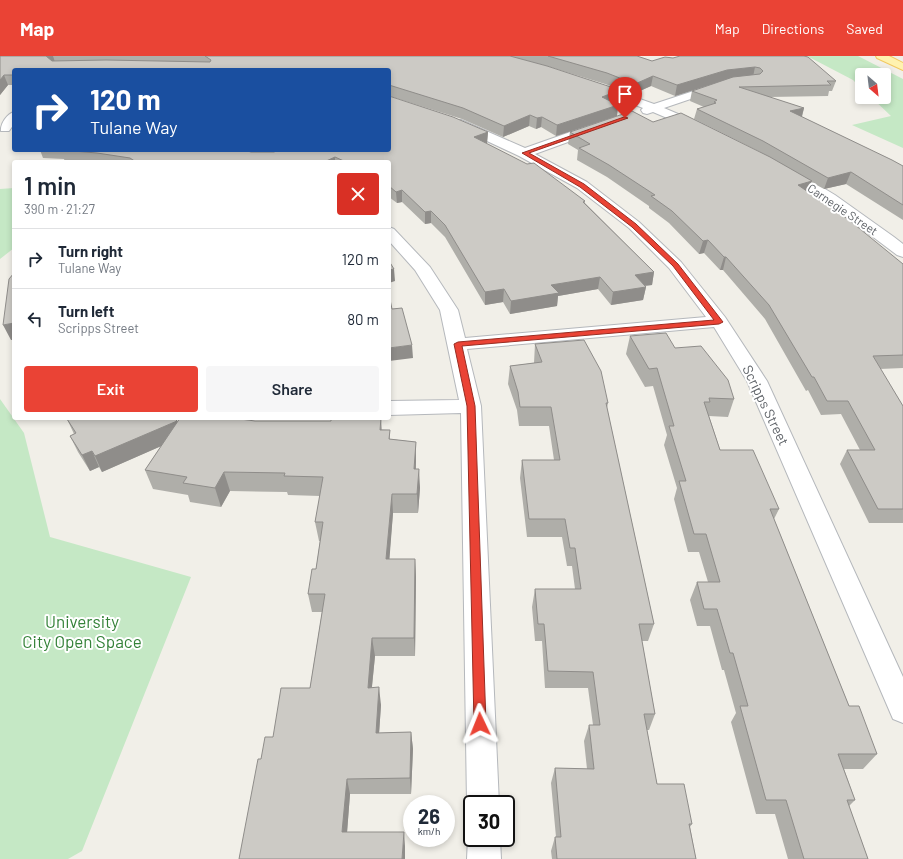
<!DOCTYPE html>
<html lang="en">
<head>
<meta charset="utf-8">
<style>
  :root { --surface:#fff; --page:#f6f6f7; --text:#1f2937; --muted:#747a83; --line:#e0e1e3; --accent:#ea4335 }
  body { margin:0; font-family:Barlow,sans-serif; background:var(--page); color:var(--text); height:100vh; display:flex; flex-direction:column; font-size:15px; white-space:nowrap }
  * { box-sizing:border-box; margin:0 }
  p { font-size:13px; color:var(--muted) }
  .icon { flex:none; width:22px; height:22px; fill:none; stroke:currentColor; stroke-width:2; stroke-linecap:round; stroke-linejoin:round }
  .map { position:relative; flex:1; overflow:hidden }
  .details { position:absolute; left:12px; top:104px; width:379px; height:260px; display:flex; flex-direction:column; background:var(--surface); border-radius:4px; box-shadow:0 2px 6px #0003 }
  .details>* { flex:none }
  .guide { position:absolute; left:12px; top:12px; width:379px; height:84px; border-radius:4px; box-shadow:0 2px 6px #0003; background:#1a4fa0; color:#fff; overflow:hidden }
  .needle { width:26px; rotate:152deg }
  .controls { position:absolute; left:855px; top:12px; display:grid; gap:8px }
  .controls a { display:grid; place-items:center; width:36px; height:36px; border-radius:4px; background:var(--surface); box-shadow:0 2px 6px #0003; font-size:20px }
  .speed { position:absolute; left:403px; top:739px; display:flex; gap:8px; font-size:20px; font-weight:700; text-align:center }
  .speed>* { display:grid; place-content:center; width:52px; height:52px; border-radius:50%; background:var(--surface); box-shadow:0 2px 6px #0003; line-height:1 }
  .speed small { font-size:10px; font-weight:400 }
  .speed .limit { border:2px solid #111; border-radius:6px; background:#fff; color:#111 }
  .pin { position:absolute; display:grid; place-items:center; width:34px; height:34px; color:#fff; margin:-41px -17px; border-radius:50% 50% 50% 0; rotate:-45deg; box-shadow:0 0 4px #0007 }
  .pin .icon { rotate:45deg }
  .me { position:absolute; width:44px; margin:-22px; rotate:358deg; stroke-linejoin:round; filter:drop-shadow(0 0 3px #0008) }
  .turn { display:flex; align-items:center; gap:14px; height:84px; padding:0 12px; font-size:18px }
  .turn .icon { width:52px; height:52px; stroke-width:2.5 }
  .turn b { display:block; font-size:28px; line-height:34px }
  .round { display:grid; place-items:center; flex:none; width:42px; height:42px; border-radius:4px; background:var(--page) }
  .summary { display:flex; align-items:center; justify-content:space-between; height:68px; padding:0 12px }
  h1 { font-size:24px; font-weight:600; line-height:30px }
  .primary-button { display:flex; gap:8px; margin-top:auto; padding:8px 12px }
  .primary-button a { flex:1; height:46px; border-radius:4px; background:var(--accent); color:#fff; font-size:16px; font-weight:600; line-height:46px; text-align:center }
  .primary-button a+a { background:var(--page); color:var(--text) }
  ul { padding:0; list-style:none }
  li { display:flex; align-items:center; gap:12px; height:60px; padding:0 12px; border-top:1px solid var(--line) }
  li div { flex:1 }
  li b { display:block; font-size:15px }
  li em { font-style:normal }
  header { display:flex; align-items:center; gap:24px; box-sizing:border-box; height:56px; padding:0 20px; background:var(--accent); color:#fff }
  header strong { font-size:19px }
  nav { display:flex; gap:22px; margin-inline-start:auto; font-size:14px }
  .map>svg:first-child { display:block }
  .green { fill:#c5e8c5 }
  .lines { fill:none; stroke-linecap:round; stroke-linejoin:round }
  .minor-casing { stroke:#b5b8bc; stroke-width:2 }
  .major-casing { stroke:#f2c960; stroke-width:2 }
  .minor { fill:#fff; fill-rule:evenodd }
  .major { fill:#fff2af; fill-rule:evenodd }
  .wall { fill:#afaea9 }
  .shaded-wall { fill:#8f8d8a }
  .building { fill:#cccac5; stroke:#8f8d8a }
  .route { fill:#ea4335; stroke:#982c22 }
  .labels { text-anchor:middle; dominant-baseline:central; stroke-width:4; stroke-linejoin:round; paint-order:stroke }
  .far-street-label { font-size:12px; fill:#5f6368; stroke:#fff }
  .street-label { font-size:14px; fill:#5f6368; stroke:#fff }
  .near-park-label { font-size:17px; fill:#348238; stroke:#fff }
</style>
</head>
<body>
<header>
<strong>Map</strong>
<nav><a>Map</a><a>Directions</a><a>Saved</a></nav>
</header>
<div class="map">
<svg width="903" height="803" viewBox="0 0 903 803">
  <rect width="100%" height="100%" fill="#f1efe8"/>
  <path class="green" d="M 807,0 L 858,0 L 903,23 L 903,92 L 852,69 L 891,60 L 871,41 L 884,41 L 884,19 L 862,19 L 862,33 L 853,24 Z
    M 14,132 L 14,192 L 0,203 L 0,133 Z
    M 0,343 L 24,377 L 50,481 L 191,521 L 82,795 L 68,803 L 0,803 Z"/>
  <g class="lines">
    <g class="minor-casing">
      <path id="minor" d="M 592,26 L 654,48 L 715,28 L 723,28 L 725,30 L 723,32 L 664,52 L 704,69 L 706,72 L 704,75 L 700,76 L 653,56 L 647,58 L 643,57 L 641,54 L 643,52 L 588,31 L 586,29 L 588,27 Z
        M 14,56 L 14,68 L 9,75 L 1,75 C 0,68 7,58 14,56 Z
        M 461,64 L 525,92 L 593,68 L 601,68 L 603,71 L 601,74 L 535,98 L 587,126 L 639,166 L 681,206 L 725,261 L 767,325 L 903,621 L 903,667 L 893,663 L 747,325 L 714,271 L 467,293 L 481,350 L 499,748 L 472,748 L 472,759 L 467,748 L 461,357 L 389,359 L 389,345 L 459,344 L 440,254 L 415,214 L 389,185 L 389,171 L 394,173 L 430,211 L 458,254 L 465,282 L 706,261 L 669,212 L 629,172 L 577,132 L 519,100 L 457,71 L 455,68 L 457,65 Z
        M 784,111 L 805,121 L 835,139 L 894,181 L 903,188 L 903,201 L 897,199 L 840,156 L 779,118 L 777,115 L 779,112 Z
        M 472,771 L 472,782 L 500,782 L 501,803 L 467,803 L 468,782 Z"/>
    </g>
    <g class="major-casing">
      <path id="major" d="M 876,0 L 889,0 L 903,7 L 903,14 L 877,2 Z"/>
    </g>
    <use href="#minor" class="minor"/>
    <use href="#major" class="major"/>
  </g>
  <path class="wall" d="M 0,0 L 637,0 L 652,5 L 673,2 L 804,0 L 836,25 L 832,35 L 829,35 L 828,40 L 769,41 L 804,52 L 802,61 L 903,110 L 903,164 L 846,128 L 824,133 L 811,126 L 808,136 L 903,208 L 903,312 L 880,313 L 903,350 L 903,467 L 869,467 L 840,408 L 847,394 L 860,394 L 841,358 L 821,359 L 808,334 L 806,335 L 765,263 L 723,214 L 720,214 L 704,197 L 699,198 L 669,167 L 649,152 L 649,150 L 607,121 L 577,104 L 578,94 L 568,88 L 570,76 L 653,66 L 760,96 L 694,63 L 697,53 L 704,51 L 690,45 L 692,35 L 727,23 L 675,40 L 651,30 L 633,38 L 605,28 L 550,11 L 520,3 L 619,44 L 613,46 L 618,49 L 617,60 L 556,80 L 541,71 L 536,73 L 529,70 L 503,81 L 462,63 L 389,40 L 389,14 L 14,14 L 14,29 L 8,29 L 0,39 Z
    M 488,76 L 487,87 L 486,88 L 585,145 L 585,147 L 654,216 L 652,229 L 644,230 L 646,231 L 643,244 L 611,249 L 598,233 L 558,240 L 557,250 L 510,258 L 503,246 L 485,249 L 445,181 L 431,167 L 425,168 L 402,146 L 397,147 L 389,141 L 389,106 L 65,106 L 64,103 L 43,102 L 40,94 L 244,94 L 251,96 L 255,96 L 248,94 L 389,94 Z
    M 630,280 L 675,292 L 734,343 L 728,361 L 709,360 L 720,394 L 779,453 L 774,463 L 849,650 L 877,698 L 863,713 L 844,713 L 855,744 L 849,750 L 868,803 L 788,803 L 775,758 L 756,758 L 731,666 L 736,657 L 724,614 L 722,614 L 710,570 L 697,570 L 690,544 L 697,526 L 708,526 L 699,496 L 688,496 L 674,443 L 677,432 L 664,389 L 667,379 L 653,330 L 645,331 L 626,298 Z
    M 535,288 L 608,347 L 607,352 L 654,568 L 648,585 L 642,585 L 655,658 L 649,674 L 647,674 L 657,728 L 692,768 L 690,771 L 696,803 L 552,803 L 551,795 L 555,781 L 556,781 L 551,727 L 555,712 L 587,713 L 584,685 L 589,669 L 593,669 L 588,632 L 545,632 L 542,585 L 535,585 L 532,551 L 535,533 L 575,533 L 572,510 L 567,510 L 562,481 L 527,481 L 520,422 L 522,404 L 554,404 L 549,370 L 519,370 L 517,354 L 508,328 L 510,310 L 534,307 Z
    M 67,363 L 177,365 L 177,367 L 255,365 L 390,374 L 390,383 L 416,386 L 416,413 L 420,432 L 418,457 L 393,457 L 389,503 L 415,503 L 416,521 L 415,600 L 375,600 L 372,631 L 381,649 L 379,677 L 411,676 L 413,693 L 411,738 L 350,738 L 347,776 L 405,790 L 239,803 L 261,703 L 273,681 L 310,632 L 322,556 L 312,556 L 308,538 L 316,513 L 320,485 L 319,485 L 315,466 L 320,440 L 288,439 L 287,436 L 230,435 L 221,451 L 190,446 L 188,439 L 153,433 L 145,414 L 161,390 L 102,416 L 99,411 L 90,415 L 78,396 L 70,380 L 74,378 Z"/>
  <path class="shaded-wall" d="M 45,0 L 53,0 L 55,6 L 49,9 Z
    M 755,11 L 753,21 L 725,24 L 675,40 L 677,29 L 727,14 Z
    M 4,19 L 8,29 L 0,39 L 0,24 Z
    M 653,20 L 651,30 L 633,38 L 635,28 Z
    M 620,34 L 619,44 L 601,52 L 602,41 Z
    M 618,49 L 617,60 L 556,80 L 557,69 Z
    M 804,52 L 801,63 L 790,55 Z
    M 530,59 L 529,70 L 503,81 L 504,70 Z
    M 542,61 L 541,71 L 536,73 L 537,62 Z
    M 488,76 L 487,87 L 474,93 L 474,81 Z
    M 335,101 L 335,106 L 324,106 Z
    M 851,116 L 846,128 L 824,133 L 828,122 Z
    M 812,125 L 807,137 L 798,129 Z
    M 402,134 L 402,146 L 397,147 L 396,136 Z
    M 431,155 L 431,167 L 425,168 L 425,156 Z
    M 708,184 L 704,197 L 699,198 L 703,185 Z
    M 724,201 L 726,201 L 723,214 L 720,214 Z
    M 394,213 L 395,225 L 389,227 L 389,214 Z
    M 654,216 L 652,229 L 632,231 L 635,219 Z
    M 600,221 L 598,233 L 558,240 L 557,250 L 510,258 L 511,245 L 551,229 Z
    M 646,231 L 643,244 L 611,249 L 613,236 Z
    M 504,233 L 503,246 L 485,249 L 485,236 Z
    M 14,267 L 14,284 L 11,284 L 3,269 Z
    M 412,289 L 413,302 L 389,305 L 389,292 Z
    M 381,362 L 382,380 L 380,374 Z
    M 177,365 L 182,381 L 102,416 L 95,400 Z
    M 416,386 L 416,404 L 415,432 L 414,413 Z
    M 92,395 L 99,411 L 90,415 L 82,399 Z
    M 419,413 L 420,432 L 418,457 L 417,438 Z
    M 224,416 L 230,435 L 221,451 L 215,432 Z
    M 392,438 L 393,457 L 388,522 L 386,503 Z
    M 415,503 L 416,521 L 415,600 L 414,582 Z
    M 372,582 L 375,600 L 370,649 L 368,632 Z
    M 379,631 L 381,649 L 378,693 L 376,677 Z
    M 411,676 L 413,693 L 411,738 L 410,722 Z
    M 347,723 L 350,738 L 346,790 L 342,776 Z
    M 404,776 L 405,790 L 405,803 L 402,803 Z"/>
  <path class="building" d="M 0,0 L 46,0 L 52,5 L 106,4 L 210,6 L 211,4 L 205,0 L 510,0 L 547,10 L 620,34 L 602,41 L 618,49 L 557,69 L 542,61 L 537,62 L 530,59 L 504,70 L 463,52 L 389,29 L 389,14 L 14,14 L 14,19 L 4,19 L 0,24 Z
    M 548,0 L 637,0 L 652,5 L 665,1 L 673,2 L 680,0 L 804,0 L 808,1 L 836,25 L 827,25 L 831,29 L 739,31 L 804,52 L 790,55 L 892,104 L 903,110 L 903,149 L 851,116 L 828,122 L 763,85 L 697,53 L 716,47 L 714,46 L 717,44 L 692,35 L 733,21 L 760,18 L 763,15 L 760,12 L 755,11 L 727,14 L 677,29 L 653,20 L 635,28 L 607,17 Z
    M 389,40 L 453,61 L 488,76 L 474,81 L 527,108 L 534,107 L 585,145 L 583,146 L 654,216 L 635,219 L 646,231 L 613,236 L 600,221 L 551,229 L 559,237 L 511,245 L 504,233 L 485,236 L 445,169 L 431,155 L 425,156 L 402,134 L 396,136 L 389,130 L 389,106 L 346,106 L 335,101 L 324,106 L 136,106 L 130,102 L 97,97 L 61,94 L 244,94 L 251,96 L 274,96 L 276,95 L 275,94 L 389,94 Z
    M 632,55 L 653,66 L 681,57 L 770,101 L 812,125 L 798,129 L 849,164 L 903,208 L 903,299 L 873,300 L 903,350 L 903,453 L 878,453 L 847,394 L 875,394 L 848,345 L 827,345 L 814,321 L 812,321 L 769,249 L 726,201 L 724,201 L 708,184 L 703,185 L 672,155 L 651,140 L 655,139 L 609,109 L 579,92 L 590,88 L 570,76 Z
    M 389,205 L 394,213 L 389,214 Z
    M 14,217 L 14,267 L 3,269 L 9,223 Z
    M 389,239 L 392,253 L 402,252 L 412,289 L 389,292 Z
    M 666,277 L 675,292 L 701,290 L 728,324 L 734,343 L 709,342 L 710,346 L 704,346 L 720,394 L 753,394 L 779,453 L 770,453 L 849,650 L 859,650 L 877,698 L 838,698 L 855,744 L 847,744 L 868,803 L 804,803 L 786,744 L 766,744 L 740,650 L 748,650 L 733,597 L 730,597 L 717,553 L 704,553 L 697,526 L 720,526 L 706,478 L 694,478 L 679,425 L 686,425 L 669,370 L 674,370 L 657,312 L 649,313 L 630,280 Z
    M 584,284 L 601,315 L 608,347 L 606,347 L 654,568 L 639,568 L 655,658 L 644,658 L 657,728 L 684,728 L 692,768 L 689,768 L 696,803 L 557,803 L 555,781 L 561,781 L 555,712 L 594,713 L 589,669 L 600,669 L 593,616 L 548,615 L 544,568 L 538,568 L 535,533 L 581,533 L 575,492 L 570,492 L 565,463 L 529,463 L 522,404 L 560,404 L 551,351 L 520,351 L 518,336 L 510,310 L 542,306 L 535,288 Z
    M 69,362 L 174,362 L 177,365 L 95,400 L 92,395 L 82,399 L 70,380 L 76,377 L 67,363 Z
    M 180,362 L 233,362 L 255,365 L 331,365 L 331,363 L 381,362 L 380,374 L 390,374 L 389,383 L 416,386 L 414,413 L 419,413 L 417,438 L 392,438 L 386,503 L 415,503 L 414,582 L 372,582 L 368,632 L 379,631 L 376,677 L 411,676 L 410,722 L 347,723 L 342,776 L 404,776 L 402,803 L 239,803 L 258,703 L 261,703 L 265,681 L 273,681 L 281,632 L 310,632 L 325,538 L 308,538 L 312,513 L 316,513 L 323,466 L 315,466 L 323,421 L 284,420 L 285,417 L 224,416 L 215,432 L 183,427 L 187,421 L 145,414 Z"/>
  <path class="route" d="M 624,61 L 628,62 L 529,97 L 584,128 L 636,168 L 678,208 L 723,266 L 719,268 L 462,290 L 475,350 L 486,668 L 485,672 L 480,674 L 476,672 L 474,668 L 467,350 L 454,288 L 458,286 L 714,264 L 673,210 L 632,171 L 580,131 L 522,97 Z"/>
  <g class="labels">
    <g class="far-street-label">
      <text transform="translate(843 153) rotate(34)">Carnegie Street</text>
    </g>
    <g class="street-label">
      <text transform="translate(766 349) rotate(64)">Scripps Street</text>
    </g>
    <g class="near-park-label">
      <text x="82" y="565">University<tspan x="82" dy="20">City Open Space</tspan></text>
    </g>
  </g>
</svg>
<div class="controls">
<a><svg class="needle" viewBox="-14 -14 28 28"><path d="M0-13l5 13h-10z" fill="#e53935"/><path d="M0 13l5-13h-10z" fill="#747a83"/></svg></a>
</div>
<div class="speed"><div>26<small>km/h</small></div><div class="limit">30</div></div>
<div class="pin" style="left:625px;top:62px;background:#d93025"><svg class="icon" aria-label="arrive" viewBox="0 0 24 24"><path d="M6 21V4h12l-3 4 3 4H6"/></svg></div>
<svg class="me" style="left:480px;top:668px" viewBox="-20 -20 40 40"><path d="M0-17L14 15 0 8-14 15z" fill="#ea4335" stroke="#fff" stroke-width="4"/></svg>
<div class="guide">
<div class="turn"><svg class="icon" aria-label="right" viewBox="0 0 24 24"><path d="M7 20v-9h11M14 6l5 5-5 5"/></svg><div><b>120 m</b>Tulane Way</div></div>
</div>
<section class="details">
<div class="summary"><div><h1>1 min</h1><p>390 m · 21:27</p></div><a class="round" style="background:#d93025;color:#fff"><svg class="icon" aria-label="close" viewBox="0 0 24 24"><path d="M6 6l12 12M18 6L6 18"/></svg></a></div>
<ul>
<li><svg class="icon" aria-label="right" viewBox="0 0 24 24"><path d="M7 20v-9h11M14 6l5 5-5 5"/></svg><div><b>Turn right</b><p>Tulane Way</p></div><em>120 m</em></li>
<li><svg class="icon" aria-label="left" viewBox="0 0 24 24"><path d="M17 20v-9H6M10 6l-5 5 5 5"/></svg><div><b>Turn left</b><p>Scripps Street</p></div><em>80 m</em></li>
</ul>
<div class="primary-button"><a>Exit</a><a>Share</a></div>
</section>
</div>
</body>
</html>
